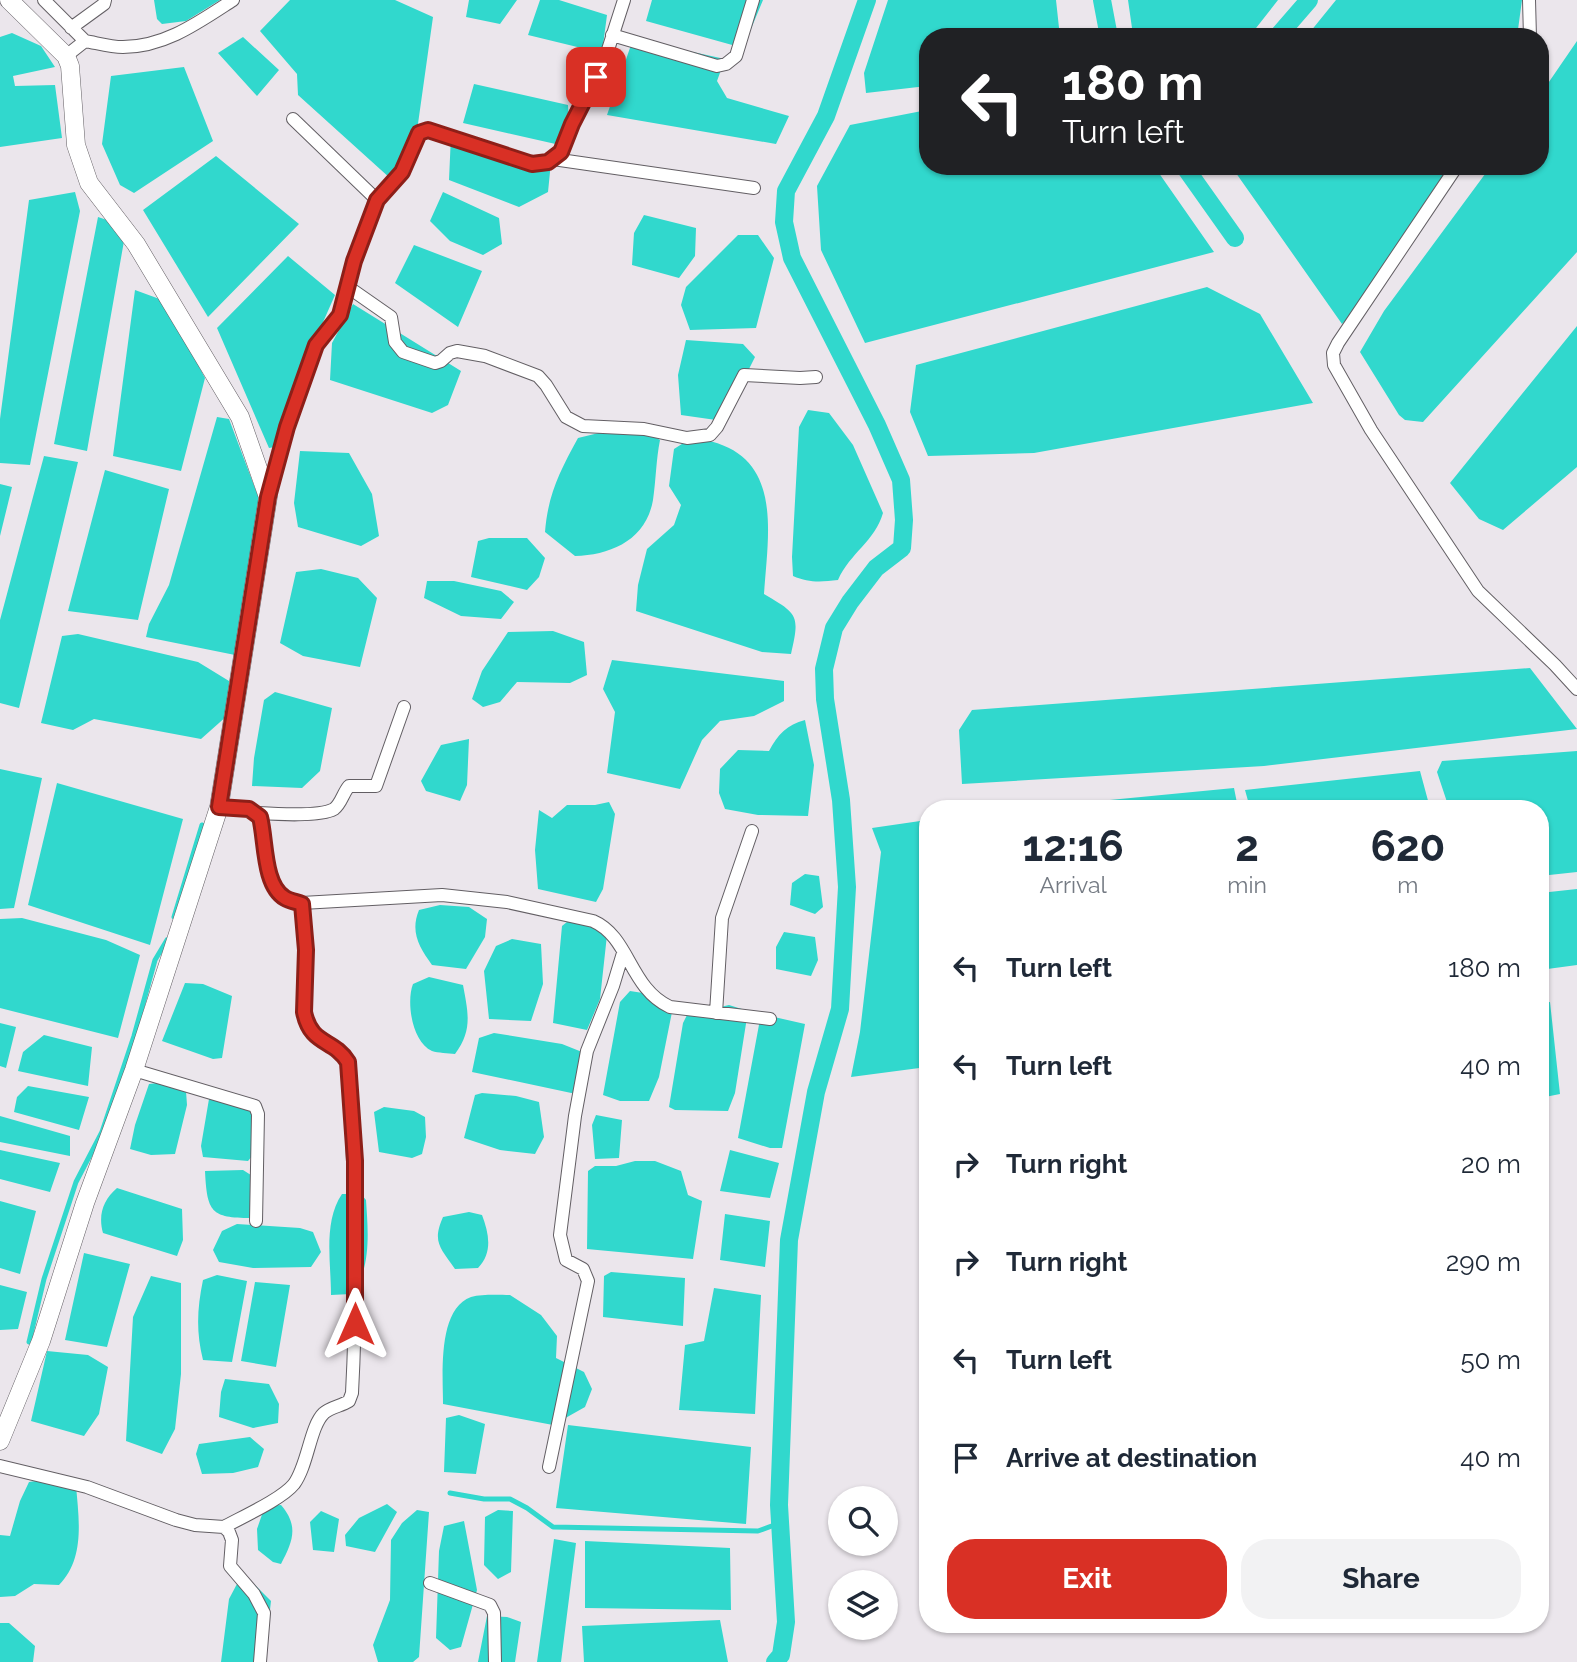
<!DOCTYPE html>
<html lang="en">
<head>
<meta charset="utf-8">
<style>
  :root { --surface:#fff; --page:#f2f2f3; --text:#1f2937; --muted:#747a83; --accent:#d93025 }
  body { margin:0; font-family:Raleway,sans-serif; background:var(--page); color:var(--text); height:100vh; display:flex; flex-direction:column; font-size:26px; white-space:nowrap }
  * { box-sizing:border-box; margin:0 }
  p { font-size:23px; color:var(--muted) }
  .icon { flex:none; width:38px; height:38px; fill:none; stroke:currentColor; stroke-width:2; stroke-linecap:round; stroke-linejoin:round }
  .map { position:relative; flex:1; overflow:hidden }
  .sheet { position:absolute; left:919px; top:800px; width:630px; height:833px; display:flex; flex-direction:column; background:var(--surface); border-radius:28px; box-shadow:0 2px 5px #0004 }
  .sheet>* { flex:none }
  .top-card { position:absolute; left:919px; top:28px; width:630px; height:147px; border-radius:28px; box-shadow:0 2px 5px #0004; background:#202124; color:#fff; overflow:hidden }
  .tools { position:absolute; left:828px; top:1486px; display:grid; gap:14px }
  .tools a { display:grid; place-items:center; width:70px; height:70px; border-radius:50%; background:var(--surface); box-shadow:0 2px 5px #0004; font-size:35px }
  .pin { position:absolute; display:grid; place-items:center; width:60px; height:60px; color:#fff; margin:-30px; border-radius:14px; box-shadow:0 4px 10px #0006 }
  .me { position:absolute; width:77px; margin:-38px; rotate:0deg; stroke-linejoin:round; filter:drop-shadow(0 0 5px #0008) }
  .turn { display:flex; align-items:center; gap:24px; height:147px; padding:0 28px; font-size:32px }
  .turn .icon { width:91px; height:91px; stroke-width:2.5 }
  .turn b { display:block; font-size:49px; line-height:60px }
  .eta { display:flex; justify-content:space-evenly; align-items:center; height:119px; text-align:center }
  .eta b { font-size:42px; font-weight:700; line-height:49px }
  .cta { display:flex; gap:14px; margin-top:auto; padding:14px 28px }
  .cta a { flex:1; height:80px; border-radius:28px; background:var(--accent); color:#fff; font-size:28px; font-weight:700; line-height:80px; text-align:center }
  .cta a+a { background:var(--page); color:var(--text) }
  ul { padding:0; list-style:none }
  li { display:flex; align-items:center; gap:21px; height:98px; padding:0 28px }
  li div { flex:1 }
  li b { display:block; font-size:26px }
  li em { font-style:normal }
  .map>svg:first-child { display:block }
  .water { fill:#31d8cd }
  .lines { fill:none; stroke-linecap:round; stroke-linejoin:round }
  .stream { stroke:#31d8cd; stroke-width:5 }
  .canal { stroke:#31d8cd; stroke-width:18 }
  .street-casing { stroke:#635f64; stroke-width:14 }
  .secondary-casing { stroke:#635f64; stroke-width:19 }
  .street { stroke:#fff; stroke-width:12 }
  .secondary { stroke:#fff; stroke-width:18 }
  .route-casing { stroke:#8d1f18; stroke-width:18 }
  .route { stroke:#d93025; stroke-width:12 }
</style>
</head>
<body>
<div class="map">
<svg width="1577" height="1662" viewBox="0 0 1577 1662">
  <rect width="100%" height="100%" fill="#ebe6ec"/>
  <path class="water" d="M 154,0 L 220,0 L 186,21 L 162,24 L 157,19 Z
    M 290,0 L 395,0 L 433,17 L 415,145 L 391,179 L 298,95 L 297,74 L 260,31 Z
    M 469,0 L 517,0 L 500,24 L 466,17 Z
    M 540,0 L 559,0 L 607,15 L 602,53 L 528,35 Z
    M 652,0 L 763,0 L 743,48 L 646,21 Z
    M 888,0 L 1056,0 L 1060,37 L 928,37 L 927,86 L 866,93 L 864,73 Z
    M 1128,0 L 1278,0 L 1249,37 L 1137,37 L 1132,28 Z
    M 1336,0 L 1522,0 L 1517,37 L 1306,37 Z
    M 12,33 L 41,46 L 55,67 L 13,76 L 15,86 L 55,85 L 62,138 L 0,147 L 0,37 Z
    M 243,37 L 279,70 L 257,96 L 218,53 Z
    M 633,39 L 725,59 L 717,81 L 727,98 L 789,116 L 776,144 L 607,115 Z
    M 1577,41 L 1577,252 L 1423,422 L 1405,420 L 1399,415 L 1360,352 L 1384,311 L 1491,166 L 1540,166 L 1540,95 Z
    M 184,67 L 213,141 L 134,193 L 120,185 L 102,144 L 111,76 Z
    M 474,84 L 568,105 L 569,120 L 560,145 L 463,123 Z
    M 927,110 L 928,166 L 1154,166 L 1214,252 L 865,343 L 821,250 L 817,186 L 850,125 Z
    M 451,135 L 551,162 L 548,192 L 519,207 L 449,180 Z
    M 216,156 L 299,224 L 208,317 L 143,210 Z
    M 1231,166 L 1452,166 L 1358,308 L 1342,324 Z
    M 75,192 L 80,211 L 30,465 L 0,463 L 0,419 L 29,200 Z
    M 443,192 L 499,218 L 502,244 L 483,255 L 450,241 L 430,221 Z
    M 644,215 L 696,228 L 695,256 L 679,278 L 632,265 L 634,233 Z
    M 98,217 L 113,222 L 124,241 L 87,451 L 54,444 Z
    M 738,235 L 758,235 L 774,258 L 756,328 L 690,330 L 681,305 L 686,287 Z
    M 414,245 L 482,271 L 458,327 L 395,283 Z
    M 288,256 L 335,295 L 283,413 L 275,447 L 269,448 L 217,328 Z
    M 1207,287 L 1260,314 L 1313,403 L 1034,453 L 928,456 L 910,412 L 916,365 Z
    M 135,290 L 165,301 L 205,378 L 181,471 L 113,456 Z
    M 353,304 L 461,371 L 448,405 L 432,413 L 330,380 L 332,343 Z
    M 1577,326 L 1577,467 L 1503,530 L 1479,519 L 1450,483 Z
    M 686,340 L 743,344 L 755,357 L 723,421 L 681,415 L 678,375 Z
    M 808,410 L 829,413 L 853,445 L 883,513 C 875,541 850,553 838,580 C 821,582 809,583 793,576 L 792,557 L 799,427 Z
    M 217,417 L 229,419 L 261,504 L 240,656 L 146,637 L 149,624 L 169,585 Z
    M 611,430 L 643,431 L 660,440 C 656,460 656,480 653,500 C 646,540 611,555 575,556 L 545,532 C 548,494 560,471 578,438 Z
    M 705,440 C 784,456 768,533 764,594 C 798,614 800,615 791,654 L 762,652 L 636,611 L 638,585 L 647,549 L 674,525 L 681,505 L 669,486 L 674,449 L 685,442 Z
    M 300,451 L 349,453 L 372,494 L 379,536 L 361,546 L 298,527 L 294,503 Z
    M 44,456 L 78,462 L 19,708 L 0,703 L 0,620 Z
    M 105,470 L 169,489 L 138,620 L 68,611 Z
    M 0,484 L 12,487 L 0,536 Z
    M 489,538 L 527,538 L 545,558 L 539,577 L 527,590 L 471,577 L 478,541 Z
    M 321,569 L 358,578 L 377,598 L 360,667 L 303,656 L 280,643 L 296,572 Z
    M 427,581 L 454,581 L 501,591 L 514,602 L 501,619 L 461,616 L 424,598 Z
    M 553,631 L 584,642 L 587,675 L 570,683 L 517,682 L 500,702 L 483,707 L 472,699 L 482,671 L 508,632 Z
    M 78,634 L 198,662 L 229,681 L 228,715 L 201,739 L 94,719 L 73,730 L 41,723 L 62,636 Z
    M 612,660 L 784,681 L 784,701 L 754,716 L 720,721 L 702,740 L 680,789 L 607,773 L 615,712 L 603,689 Z
    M 1530,668 L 1577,729 L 1264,766 L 962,784 L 959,730 L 972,710 Z
    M 275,692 L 332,708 L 320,771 L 302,788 L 252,786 L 254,758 L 264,700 Z
    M 805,720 L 814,765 L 808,816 L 758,815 L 725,809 L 719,793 L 720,769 L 738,750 L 769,751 C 778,734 787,725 805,720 Z
    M 469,739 L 467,785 L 460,801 L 426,791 L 421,781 L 441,745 Z
    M 1577,751 L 1577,872 L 1540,876 L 1540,808 L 1449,808 L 1437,772 L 1442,761 Z
    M 0,769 L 42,778 L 14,908 L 0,909 Z
    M 1420,771 L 1430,808 L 1250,808 L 1245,790 Z
    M 57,783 L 183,819 L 150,945 L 28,905 Z
    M 1234,788 L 1238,808 L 1027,808 Z
    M 609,802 L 615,814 L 603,889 L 596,902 L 538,889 L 535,850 L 539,810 L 552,818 L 567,805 L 595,805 Z
    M 927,820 L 927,1067 L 851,1077 L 860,1032 L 881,852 L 872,828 Z
    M 805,874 L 819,876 L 823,907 L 815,914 L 790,905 L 792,883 Z
    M 1577,889 L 1577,965 L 1540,970 L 1540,893 Z
    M 440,905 L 469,907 L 487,919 L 485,937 L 466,969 L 432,965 C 419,947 410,932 419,910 Z
    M 22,918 L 106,940 L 140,955 L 118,1038 L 0,1008 L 0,919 Z
    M 572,918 L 593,925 L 607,935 L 600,999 L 587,1030 L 553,1023 L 562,926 Z
    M 784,932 L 815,937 L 818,960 L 811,976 L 776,969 L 776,947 Z
    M 512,939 L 541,944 L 543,984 L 531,1021 L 489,1019 L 484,971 L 496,946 Z
    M 429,977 L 463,985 C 468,1012 473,1030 455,1054 C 448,1053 438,1053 432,1051 C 412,1042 406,1002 413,984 Z
    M 185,983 L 203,984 L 232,996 L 222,1058 L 213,1059 L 162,1041 Z
    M 630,991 L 656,995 L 673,1007 L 659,1077 L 649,1101 L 620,1101 L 603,1095 L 620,1002 Z
    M 1550,1002 L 1560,1094 L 1540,1098 L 1540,1003 Z
    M 729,1005 L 748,1011 L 735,1093 L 728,1111 L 675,1110 L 669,1107 L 683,1023 L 690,1009 L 712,1009 Z
    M 761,1014 L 805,1024 L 782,1148 L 770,1148 L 738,1138 Z
    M 0,1023 L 16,1027 L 6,1068 L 0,1066 Z
    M 494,1033 L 562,1044 L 582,1052 L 576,1094 L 472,1072 L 479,1038 Z
    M 44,1035 L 92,1047 L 88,1086 L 18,1071 L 23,1052 Z
    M 166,1082 L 186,1091 L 187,1105 L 175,1154 L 151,1155 L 130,1149 L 135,1125 L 149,1084 Z
    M 28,1086 L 89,1097 L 79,1130 L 14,1112 L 17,1097 Z
    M 482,1093 L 516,1096 L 539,1102 L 544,1137 L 535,1154 L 500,1150 L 464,1138 L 475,1095 Z
    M 217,1096 L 262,1110 L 257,1150 L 248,1161 L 203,1157 L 201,1146 L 209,1099 Z
    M 384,1107 L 414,1111 L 425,1117 L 426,1137 L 422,1154 L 412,1158 L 379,1152 L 374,1112 Z
    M 596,1115 L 622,1120 L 619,1158 L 595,1159 L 592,1125 Z
    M 0,1116 L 70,1136 L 70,1156 L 0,1142 Z
    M 0,1150 L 60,1163 L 50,1192 L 0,1179 Z
    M 730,1150 L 779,1163 L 770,1198 L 720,1191 Z
    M 635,1161 L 655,1161 L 681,1171 L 688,1195 L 702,1201 L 693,1259 L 587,1249 L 588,1171 L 595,1166 L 616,1166 Z
    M 243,1170 L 259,1180 L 251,1218 C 211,1218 207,1212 205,1171 Z
    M 117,1188 L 182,1209 L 183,1240 L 177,1256 L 103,1233 C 98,1215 103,1200 117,1188 Z
    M 342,1194 L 361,1194 L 366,1200 C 368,1230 372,1270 351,1294 L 331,1295 C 331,1262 323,1222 342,1194 Z
    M 0,1201 L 36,1211 L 20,1274 L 0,1268 Z
    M 469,1212 L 482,1215 C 489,1234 493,1252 478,1268 L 455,1269 C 440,1247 432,1242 443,1217 Z
    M 725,1214 L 770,1221 L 765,1267 L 720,1260 Z
    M 237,1224 L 300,1228 L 313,1232 L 321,1252 L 311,1267 L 253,1268 L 219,1262 L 213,1250 L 222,1231 Z
    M 84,1253 L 130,1264 L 107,1347 L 65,1340 Z
    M 611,1272 L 685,1278 L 683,1326 L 603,1317 L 604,1276 Z
    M 217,1275 L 247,1281 L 232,1362 L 203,1360 C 196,1332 197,1309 203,1280 Z
    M 151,1276 L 181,1283 L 181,1374 L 175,1429 L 162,1454 L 126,1441 L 133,1317 Z
    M 255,1282 L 290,1285 L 276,1367 L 241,1361 Z
    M 0,1285 L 27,1292 L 18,1329 L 0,1330 Z
    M 714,1288 L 761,1295 L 755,1414 L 679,1410 L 685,1345 L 704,1341 Z
    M 510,1295 L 541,1315 L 557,1336 L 556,1358 L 584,1372 L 592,1389 L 585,1407 L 553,1425 L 443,1404 C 443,1376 437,1309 471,1297 C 482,1294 498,1295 510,1295 Z
    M 47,1351 L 88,1355 L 108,1367 L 99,1414 L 84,1436 L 31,1421 Z
    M 225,1379 L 269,1384 L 279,1404 L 278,1423 L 253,1428 L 219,1417 L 221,1392 Z
    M 459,1415 L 485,1424 L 476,1474 L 444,1472 L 446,1418 Z
    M 568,1425 L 751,1447 L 746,1524 L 556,1508 Z
    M 250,1437 L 264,1449 L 258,1467 L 233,1473 L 202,1474 L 196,1454 L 199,1444 Z
    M 49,1479 L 76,1486 C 79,1520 85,1559 59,1585 L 34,1584 L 15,1596 L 0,1597 L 0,1535 L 10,1536 L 20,1501 L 29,1482 Z
    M 387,1504 L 397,1512 L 375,1552 L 346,1546 L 345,1535 L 359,1518 Z
    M 281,1505 C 299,1526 293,1541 281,1564 L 273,1562 L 258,1550 L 257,1529 L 265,1506 Z
    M 417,1510 L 429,1512 L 419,1657 L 413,1662 L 378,1662 L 373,1645 L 390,1600 L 391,1540 L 402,1523 Z
    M 498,1510 L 513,1511 L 511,1572 L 498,1579 L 484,1565 L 485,1517 Z
    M 321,1511 L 339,1519 L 334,1552 L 313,1550 L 310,1522 Z
    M 464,1521 L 477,1590 L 461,1647 L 450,1650 L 436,1638 L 439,1551 L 444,1526 Z
    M 554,1539 L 576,1543 L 561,1662 L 537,1662 Z
    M 585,1541 L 730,1548 L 731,1610 L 585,1608 Z
    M 251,1581 L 271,1601 L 264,1662 L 221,1662 L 229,1599 L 238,1582 Z
    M 487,1616 L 507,1617 L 521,1622 L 515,1662 L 478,1662 Z
    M 720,1620 L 728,1662 L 584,1662 L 582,1626 Z
    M 0,1623 L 9,1623 L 35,1646 L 33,1662 L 0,1662 Z"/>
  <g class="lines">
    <path class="stream" d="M 174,917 L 202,825
      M 29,1342 L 44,1279 L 76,1182 L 102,1132 L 134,1036 L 155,960 L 167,940
      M 450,1493 L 484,1499 L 510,1499 L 527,1508 L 553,1527 L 758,1531 L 780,1523"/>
    <path class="canal" d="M 1102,0 L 1109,37
      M 1277,37 L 1309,0
      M 1184,166 L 1235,238
      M 775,1662 L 781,1655 L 786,1622 L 779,1505 L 789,1240 L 816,1092 L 840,1009 L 847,887 L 841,800 L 825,699 L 824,669 L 834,628 L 850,602 L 876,568 L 902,548 L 904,520 L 901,480 L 877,425 L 792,258 L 784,222 L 786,191 L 826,116 L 867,0"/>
    <g class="street-casing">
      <path id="street" d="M 44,0 L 85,41
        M 1529,0 L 1530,37
        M 71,28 L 104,4 L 105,0
        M 612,35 L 717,66 L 726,64 L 736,56 L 753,0
        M 66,56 L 85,41 C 97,43 110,47 123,47 C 165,47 199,22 233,0
        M 293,119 L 377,200
        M 553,159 L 754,188
        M 1457,166 L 1338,343 L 1333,353 L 1334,365 L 1371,430 L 1478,591 L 1555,665 L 1577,689
        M 348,287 L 391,317 L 395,342 L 403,352 L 435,363 L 441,361 L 450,353 L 457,351 L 485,356 L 538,376 L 546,385 L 566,417 L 583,426 L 644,429 L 687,438 L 710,435 L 717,427 L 744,375 L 800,378 L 816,377
        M 268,495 L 287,427 L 316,345 L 340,315 L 354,262 L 377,200 L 402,171 L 419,133 L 428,130 L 532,164 L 548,162 L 560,152 L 572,124 L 605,59 L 624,0
        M 219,807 L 249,809 L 260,817 C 266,840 263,885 285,898 C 290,900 297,902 302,903 L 442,895 L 507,902 L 593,921 C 630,937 629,988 670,1007 L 770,1019
        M 257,813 C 274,814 320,817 334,809 C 341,804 343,793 349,786 L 376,786 L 404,707
        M 716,1013 L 722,918 L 752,831
        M 134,1070 L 255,1106 L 258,1114 L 256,1221
        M 0,1466 L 87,1487 L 176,1520 L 195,1525 L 224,1527 L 229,1532 L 232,1540 L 230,1566 L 254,1594 L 264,1613 L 260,1662
        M 549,1467 L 588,1281 L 583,1269 L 566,1260 L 560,1235 L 575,1116 L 587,1051 L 613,986 L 623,953
        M 224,1527 C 242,1517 282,1499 294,1484 C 308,1465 310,1426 324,1413 C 331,1407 341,1406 349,1401 L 352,1393 C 358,1282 355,1172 348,1062 C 333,1038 311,1046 304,1012 L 306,950 L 302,903
        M 430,1583 L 490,1605 L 494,1613 L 495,1662"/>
    </g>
    <g class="secondary-casing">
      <path id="secondary" d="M 0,1441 L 41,1341 L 85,1203 L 134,1070 L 219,807 L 268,497 L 240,417 L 136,244 L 89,183 L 76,145 L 70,66 L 66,56 L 9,0"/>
    </g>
    <use href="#street" class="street"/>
    <use href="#secondary" class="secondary"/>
  </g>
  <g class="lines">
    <g class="route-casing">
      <path id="route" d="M 355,1324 L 355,1161 L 348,1062 C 333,1038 311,1046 304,1012 L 306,950 L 302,904 C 297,902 290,901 285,898 C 263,885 266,840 260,817 L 249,809 L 219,807 L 268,497 L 287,427 L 316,345 L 340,315 L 354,261 L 377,200 L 402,172 L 419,133 L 428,130 L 532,164 L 548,162 L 561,152 L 572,124 L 596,77"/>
    </g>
    <use href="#route" class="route"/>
  </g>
</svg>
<div class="tools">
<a><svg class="icon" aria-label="search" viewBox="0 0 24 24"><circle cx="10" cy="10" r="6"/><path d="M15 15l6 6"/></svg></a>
<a><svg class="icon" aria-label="layers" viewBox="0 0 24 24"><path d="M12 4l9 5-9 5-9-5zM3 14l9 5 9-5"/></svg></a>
</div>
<div class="pin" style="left:596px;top:77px;background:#d93025"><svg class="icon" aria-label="arrive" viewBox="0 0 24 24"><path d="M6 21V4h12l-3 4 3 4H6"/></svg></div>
<svg class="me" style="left:355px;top:1324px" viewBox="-20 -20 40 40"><path d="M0-17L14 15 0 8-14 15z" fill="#d93025" stroke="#fff" stroke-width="4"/></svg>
<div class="top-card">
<div class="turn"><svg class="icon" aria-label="left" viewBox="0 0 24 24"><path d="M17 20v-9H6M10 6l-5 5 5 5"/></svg><div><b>180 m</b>Turn left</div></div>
</div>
<section class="sheet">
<div class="eta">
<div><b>12:16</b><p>Arrival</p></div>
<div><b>2</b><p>min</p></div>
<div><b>620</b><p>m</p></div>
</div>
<ul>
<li><svg class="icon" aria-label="left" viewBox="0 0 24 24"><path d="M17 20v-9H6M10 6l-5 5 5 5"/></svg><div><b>Turn left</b></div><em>180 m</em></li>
<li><svg class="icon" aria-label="left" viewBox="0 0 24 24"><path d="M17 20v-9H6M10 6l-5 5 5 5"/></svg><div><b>Turn left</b></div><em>40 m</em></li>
<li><svg class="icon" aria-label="right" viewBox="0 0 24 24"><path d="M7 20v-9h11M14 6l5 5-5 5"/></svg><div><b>Turn right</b></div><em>20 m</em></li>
<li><svg class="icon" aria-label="right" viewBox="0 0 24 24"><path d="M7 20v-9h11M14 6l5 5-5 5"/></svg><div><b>Turn right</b></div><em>290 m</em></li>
<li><svg class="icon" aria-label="left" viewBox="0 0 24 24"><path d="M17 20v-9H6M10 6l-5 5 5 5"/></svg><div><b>Turn left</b></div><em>50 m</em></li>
<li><svg class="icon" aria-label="arrive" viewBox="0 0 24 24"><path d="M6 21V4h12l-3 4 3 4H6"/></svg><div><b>Arrive at destination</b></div><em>40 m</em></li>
</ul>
<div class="cta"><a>Exit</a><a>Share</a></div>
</section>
</div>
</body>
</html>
